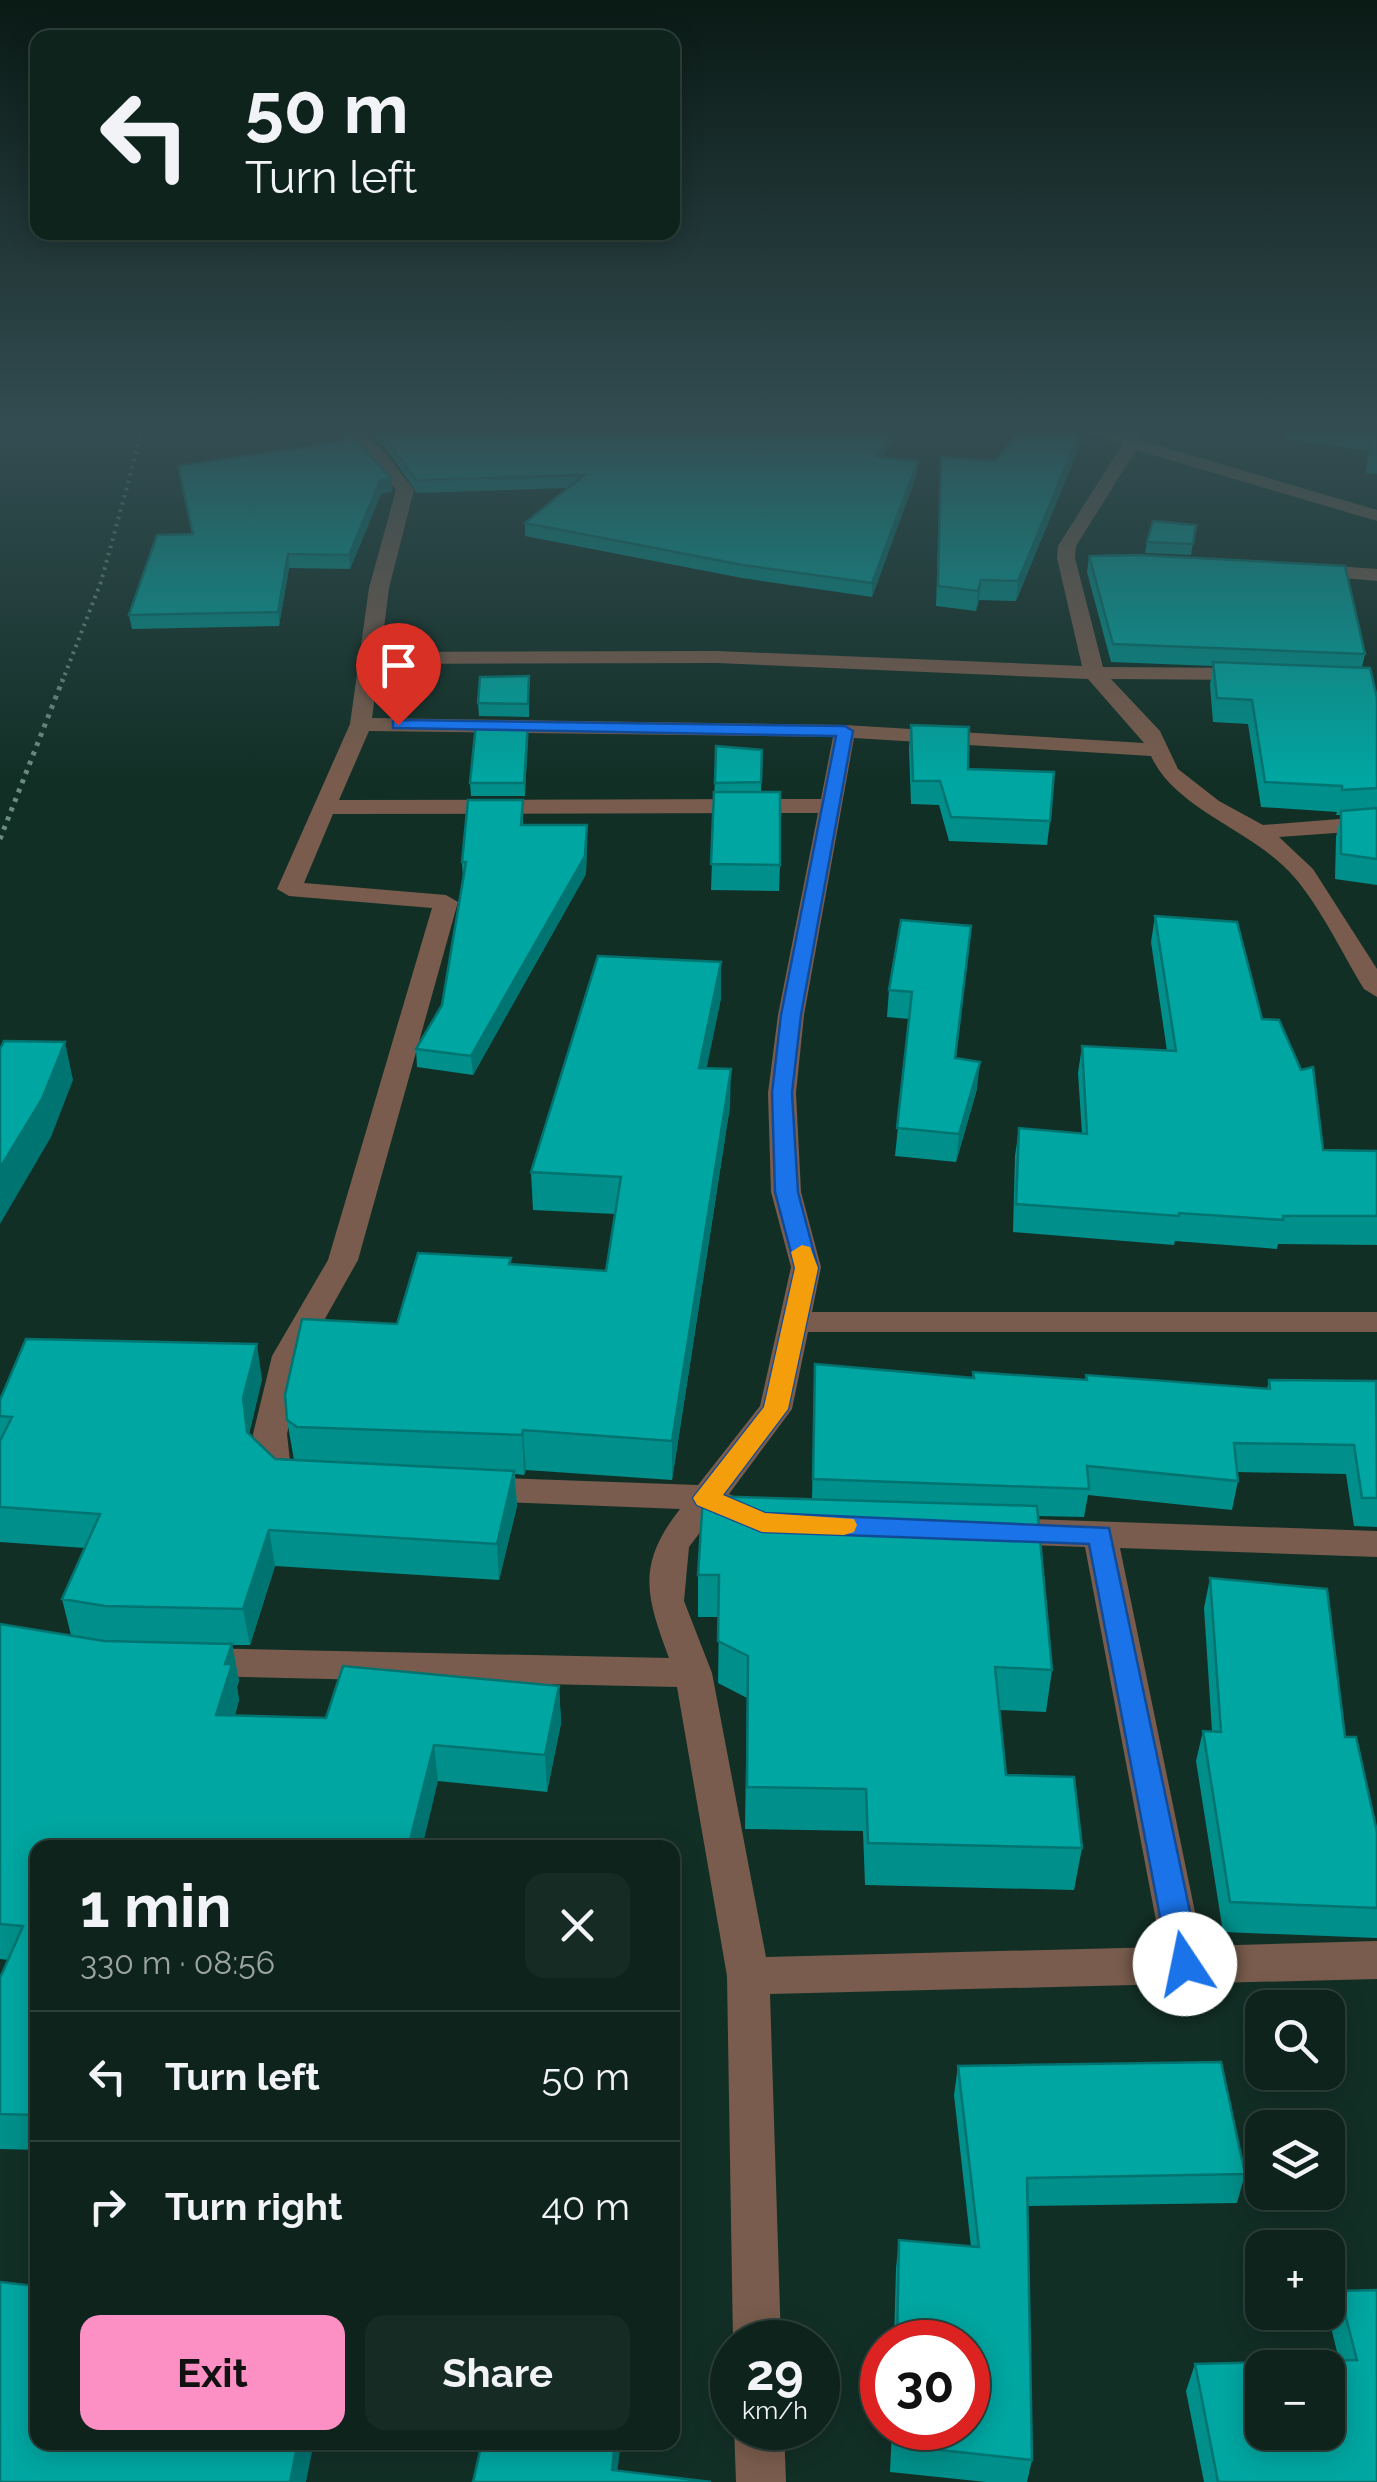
<!DOCTYPE html>
<html lang="en">
<head>
<meta charset="utf-8">
<style>
  :root { --surface:#0e231c; --page:#172b25; --text:#f1f3f6; --muted:#9ba4a3; --line:#2e403b; --accent:#fc8fc3 }
  body { margin:0; font-family:Raleway,sans-serif; background:var(--page); color:var(--text); height:100vh; display:flex; flex-direction:column; font-size:38px; white-space:nowrap }
  * { box-sizing:border-box; margin:0 }
  p { font-size:32px; color:var(--muted) }
  .icon { flex:none; width:55px; height:55px; fill:none; stroke:currentColor; stroke-width:2; stroke-linecap:round; stroke-linejoin:round }
  .map { position:relative; flex:1; overflow:hidden }
  .panel { position:absolute; left:30px; top:1840px; width:650px; height:610px; display:flex; flex-direction:column; background:var(--surface); border-radius:20px; box-shadow:0 5px 25px #0003,0 0 0 2px var(--line) }
  .panel>* { flex:none }
  .top-card { position:absolute; left:30px; top:30px; width:650px; height:210px; border-radius:20px; box-shadow:0 5px 25px #0003,0 0 0 2px var(--line); background:#0e231c; color:var(--text); overflow:hidden }
  .controls { position:absolute; left:1245px; top:1990px; display:grid; gap:20px }
  .controls a { display:grid; place-items:center; width:100px; height:100px; border-radius:20px; background:var(--surface); box-shadow:0 5px 25px #0003,0 0 0 2px var(--line); font-size:50px }
  .speed { position:absolute; left:710px; top:2320px; display:flex; gap:20px; font-size:50px; font-weight:700; text-align:center }
  .speed>* { display:grid; place-content:center; width:130px; height:130px; border-radius:50%; background:var(--surface); box-shadow:0 5px 25px #0003,0 0 0 2px var(--line); line-height:1 }
  .speed small { font-size:25px; font-weight:400 }
  .speed .limit { border:15px solid #d22; background:#fff; color:#111 }
  .pin { position:absolute; display:grid; place-items:center; width:85px; height:85px; color:#fff; margin:-102px -42px; border-radius:50% 50% 50% 0; rotate:-45deg; box-shadow:0 0 10px #0007 }
  .pin .icon { rotate:45deg }
  .me { position:absolute; width:110px; margin:-55px; rotate:349deg; stroke-linejoin:round; filter:drop-shadow(0 0 8px #0008) }
  .turn { display:flex; align-items:center; gap:35px; height:210px; padding:0 50px; font-size:45px }
  .turn .icon { width:130px; height:130px; stroke-width:2.5 }
  .turn b { display:block; font-size:70px; line-height:85px }
  .round { display:grid; place-items:center; flex:none; width:105px; height:105px; border-radius:20px; background:var(--page) }
  .head { display:flex; align-items:center; justify-content:space-between; height:170px; padding:0 50px }
  h1 { font-size:60px; font-weight:700; line-height:75px }
  .primary-button { display:flex; gap:20px; margin-top:auto; padding:20px 50px }
  .primary-button a { flex:1; height:115px; border-radius:20px; background:var(--accent); color:#111; font-size:40px; font-weight:700; line-height:115px; text-align:center }
  .primary-button a+a { background:var(--page); color:var(--text) }
  ul { padding:0; list-style:none }
  li { display:flex; align-items:center; gap:30px; height:130px; padding:0 50px; border-top:2px solid var(--line) }
  li div { flex:1 }
  li b { display:block; font-size:38px }
  li em { font-style:normal }
  .map>svg:first-child { display:block }
  .lines { fill:none; stroke-linecap:round; stroke-linejoin:round }
  .path-far1 { stroke:#698c80; stroke-width:4; stroke-dasharray:2.5 5; stroke-linecap:butt }
  .path { stroke:#698c80; stroke-width:5; stroke-dasharray:4 6; stroke-linecap:butt }
  .minor { fill:#795c4d; fill-rule:evenodd }
  .wall { fill:#008f8a }
  .shaded-wall { fill:#007471 }
  .building { fill:#00a6a1; stroke:#007471; stroke-width:2.5; fill-rule:evenodd }
  .route { fill:#1a73e8; stroke:#114b97; stroke-width:2.5 }
  .slow { fill:#f59e0b }
</style>
</head>
<body>
<div class="map">
<svg width="1377" height="2482" viewBox="0 0 1377 2482">
  <rect width="100%" height="100%" fill="#122f26"/>
  <g class="lines">
    <path class="path-far1" d="M 62,682 L 101,582 L 142,432"/>
    <path class="path" d="M 0,839 L 63,679"/>
    <path class="minor" d="M 344,432 L 362,432 L 383,450 L 414,490 L 389,588 L 381,652 L 717,651 L 1082,666 L 1057,558 L 1058,546 L 1122,445 L 1086,432 L 1123,435 L 1124,432 L 1140,432 L 1140,440 L 1377,510 L 1377,521 L 1136,450 L 1076,546 L 1075,558 L 1103,667 L 1252,668 L 1262,674 L 1252,680 L 1111,679 L 1160,731 L 1178,769 L 1219,801 L 1263,825 L 1377,816 L 1377,830 L 1279,837 L 1313,869 L 1377,969 L 1377,997 L 1364,989 C 1342,953 1322,910 1295,878 C 1255,830 1176,811 1151,756 L 854,738 L 804,1015 L 796,1093 L 801,1192 L 821,1267 L 812,1312 L 1377,1312 L 1377,1332 L 808,1332 L 792,1409 L 729,1494 L 752,1504 L 757,1513 L 752,1522 L 740,1526 L 713,1515 L 689,1547 L 684,1601 L 712,1673 L 766,1957 L 1161,1947 L 1085,1547 L 999,1544 L 987,1540 L 982,1531 L 987,1522 L 999,1518 L 1377,1531 L 1377,1557 L 1120,1548 L 1202,1946 L 1377,1941 L 1377,1979 L 770,1994 L 781,2342 L 733,2342 L 727,1976 L 677,1687 L 196,1676 L 183,1672 L 177,1662 L 183,1652 L 196,1648 L 669,1658 C 646,1596 636,1565 680,1509 L 474,1501 L 462,1498 L 457,1489 L 462,1480 L 474,1477 L 698,1485 L 760,1406 L 791,1267 L 771,1192 L 768,1093 L 778,1015 L 818,813 L 333,814 L 304,883 L 446,895 L 458,902 L 358,1260 L 304,1356 L 287,1434 L 290,1461 L 310,1473 L 315,1482 L 310,1491 L 298,1494 L 262,1475 L 257,1467 L 253,1434 L 272,1356 L 328,1260 L 432,908 L 289,896 L 277,889 L 350,724 L 369,588 L 396,490 L 371,458 ZM 717,663 L 1088,679 L 1144,743 L 845,725 L 372,718 L 379,664 ZM 369,731 L 833,737 L 821,799 L 339,800 Z
      M 1308,564 L 1377,569 L 1377,581 L 1301,574 L 1301,566 Z
      M 734,2428 L 784,2428 L 786,2482 L 736,2482 Z"/>
  </g>
  <path class="wall" d="M 339,432 L 349,432 L 391,478 L 392,491 L 381,494 L 350,569 L 289,568 L 279,626 L 132,629 L 129,615 L 192,534 L 178,466 L 344,440 Z
    M 368,432 L 898,432 L 882,458 L 917,474 L 872,597 L 742,578 L 525,536 L 525,523 L 568,488 L 417,493 L 385,447 Z
    M 1285,432 L 1377,432 L 1377,474 L 1366,473 L 1368,451 L 1284,439 Z
    M 1082,440 L 1016,601 L 979,600 L 976,611 L 936,606 L 941,457 L 996,461 Z
    M 1196,525 L 1191,555 L 1145,553 L 1147,542 Z
    M 1089,556 L 1365,654 L 1362,667 L 1377,698 L 1377,885 L 1335,879 L 1336,837 L 1341,815 L 1336,815 L 1337,812 L 1261,807 L 1248,724 L 1213,722 L 1210,685 L 1213,666 L 1111,662 L 1087,572 Z
    M 529,676 L 529,717 L 479,716 L 478,703 Z
    M 528,724 L 525,796 L 471,796 L 470,783 Z
    M 911,725 L 968,769 L 1050,821 L 1047,845 L 949,841 L 939,805 L 911,804 L 909,748 Z
    M 716,746 L 762,750 L 761,792 L 780,865 L 779,891 L 711,890 Z
    M 523,800 L 523,825 L 587,842 L 586,874 L 473,1075 L 417,1067 L 416,1049 L 442,1005 L 463,879 L 462,862 Z
    M 1155,916 L 1262,1019 L 1323,1150 L 1377,1151 L 1377,1245 L 1278,1244 L 1277,1249 L 1175,1241 L 1174,1245 L 1013,1232 L 1015,1156 L 1019,1128 L 1082,1133 L 1078,1073 L 1082,1046 L 1167,1051 L 1151,942 Z
    M 968,952 L 956,1058 L 977,1089 L 956,1162 L 895,1156 L 909,1019 L 887,1017 L 889,990 Z
    M 721,998 L 706,1068 L 730,1106 L 672,1480 L 526,1470 L 524,1475 L 515,1474 L 517,1506 L 499,1580 L 275,1566 L 250,1645 L 232,1645 L 239,1681 L 237,1687 L 239,1700 L 235,1715 L 326,1718 L 559,1686 L 561,1723 L 547,1792 L 438,1781 L 38,1848 L 38,2150 L 0,2149 L 0,1978 L 8,1960 L 0,1959 L 0,1624 L 71,1635 L 62,1599 L 85,1548 L 0,1542 L 0,1400 L 262,1379 L 249,1434 L 275,1459 L 294,1460 L 287,1420 L 397,1324 L 511,1258 L 511,1264 L 606,1271 L 615,1214 L 533,1210 L 531,1172 Z
    M 973,1372 L 1085,1380 L 1086,1375 L 1267,1389 L 1269,1380 L 1377,1387 L 1377,1527 L 1354,1526 L 1346,1474 L 1237,1472 L 1238,1481 L 1232,1510 L 1088,1495 L 1084,1517 L 1038,1516 L 1052,1670 L 1046,1712 L 999,1710 L 1006,1775 L 1082,1848 L 1074,1890 L 865,1885 L 863,1831 L 745,1829 L 747,1698 L 718,1683 L 719,1617 L 698,1617 L 698,1575 L 812,1500 L 814,1392 L 972,1378 Z
    M 1210,1578 L 1345,1737 L 1377,1832 L 1377,1938 L 1223,1932 L 1196,1761 L 1203,1731 L 1212,1731 L 1204,1608 Z
    M 958,2066 L 1245,2174 L 1237,2203 L 1028,2206 L 1032,2460 L 1027,2482 L 986,2482 L 890,2472 L 892,2428 L 968,2428 L 968,2342 L 894,2342 L 896,2268 L 899,2240 L 971,2247 L 954,2095 Z
    M 1377,2290 L 1377,2482 L 1204,2482 L 1186,2391 L 1195,2364 L 1339,2360 L 1329,2319 L 1339,2291 Z"/>
  <path class="shaded-wall" d="M 891,432 L 898,432 L 875,470 L 876,457 Z
    M 1080,432 L 1083,432 L 1082,440 L 1016,601 L 1018,581 Z
    M 918,461 L 917,474 L 872,597 L 872,583 Z
    M 391,478 L 392,491 L 381,494 L 350,569 L 349,555 L 380,481 Z
    M 288,554 L 289,568 L 279,626 L 278,612 Z
    M 981,580 L 979,600 L 976,611 L 978,591 Z
    M 528,724 L 528,737 L 525,796 L 524,783 Z
    M 587,825 L 586,874 L 473,1075 L 471,1056 Z
    M 721,962 L 721,998 L 699,1106 L 699,1068 Z
    M 65,1042 L 73,1080 L 51,1137 L 0,1224 L 0,1168 Z
    M 980,1062 L 977,1089 L 956,1162 L 959,1134 Z
    M 731,1069 L 730,1106 L 672,1480 L 672,1441 Z
    M 257,1344 L 262,1379 L 249,1433 L 247,1432 L 243,1398 Z
    M 523,1430 L 526,1470 L 524,1475 L 522,1435 Z
    M 514,1471 L 517,1506 L 499,1580 L 497,1544 Z
    M 269,1530 L 275,1566 L 250,1645 L 243,1609 Z
    M 232,1644 L 239,1681 L 237,1687 L 239,1700 L 223,1751 L 216,1715 L 225,1664 Z
    M 559,1686 L 561,1723 L 547,1792 L 545,1755 Z
    M 434,1745 L 438,1781 L 422,1848 L 408,1848 Z
    M 298,2442 L 314,2442 L 306,2482 L 290,2482 Z
    M 615,2442 L 621,2442 L 616,2482 L 612,2470 Z"/>
  <path class="building" d="M 345,432 L 349,432 L 391,478 L 380,481 L 349,555 L 288,554 L 278,612 L 129,615 L 157,535 L 193,534 L 178,466 L 350,440 Z
    M 381,432 L 891,432 L 876,457 L 918,461 L 872,583 L 743,565 L 525,523 L 584,475 L 416,480 Z
    M 1017,432 L 1080,432 L 1018,581 L 981,580 L 978,591 L 938,586 L 941,457 L 996,461 Z
    M 1372,432 L 1377,432 L 1377,454 L 1370,454 Z
    M 1153,521 L 1196,525 L 1193,544 L 1147,542 Z
    M 1140,555 L 1345,566 L 1365,654 L 1113,644 L 1089,556 Z
    M 1213,662 L 1370,668 L 1377,698 L 1377,788 L 1342,790 L 1342,786 L 1265,782 L 1252,700 L 1217,698 Z
    M 529,676 L 528,704 L 478,703 L 480,677 Z
    M 476,724 L 528,724 L 524,783 L 470,783 Z
    M 911,725 L 969,727 L 968,769 L 1054,772 L 1050,821 L 951,817 L 940,781 L 913,781 Z
    M 716,746 L 762,750 L 761,782 L 715,783 Z
    M 714,792 L 780,792 L 780,865 L 711,864 Z
    M 468,800 L 523,800 L 521,825 L 587,825 L 585,856 L 471,1056 L 416,1049 L 442,1005 L 466,862 L 462,862 Z
    M 1377,808 L 1377,859 L 1341,854 L 1341,811 Z
    M 1155,916 L 1237,922 L 1262,1019 L 1279,1020 L 1301,1070 L 1313,1067 L 1323,1150 L 1377,1151 L 1377,1216 L 1283,1216 L 1283,1220 L 1179,1213 L 1179,1216 L 1016,1204 L 1019,1128 L 1087,1134 L 1082,1046 L 1176,1051 Z
    M 901,920 L 971,926 L 955,1058 L 980,1062 L 959,1134 L 897,1128 L 912,992 L 889,990 Z
    M 598,956 L 721,962 L 699,1068 L 731,1069 L 672,1441 L 523,1430 L 522,1435 L 297,1427 L 287,1420 L 285,1395 L 302,1319 L 397,1324 L 418,1253 L 511,1258 L 509,1264 L 606,1271 L 621,1177 L 531,1172 Z
    M 4,1041 L 65,1042 L 42,1099 L 0,1168 L 0,1049 Z
    M 26,1339 L 257,1344 L 243,1398 L 247,1432 L 275,1459 L 514,1471 L 497,1544 L 269,1530 L 243,1609 L 105,1606 L 62,1599 L 100,1514 L 0,1507 L 0,1441 L 12,1417 L 0,1416 L 0,1400 Z
    M 815,1364 L 974,1378 L 973,1372 L 1087,1380 L 1086,1375 L 1270,1389 L 1269,1380 L 1376,1381 L 1377,1498 L 1362,1498 L 1354,1445 L 1234,1443 L 1238,1481 L 1087,1466 L 1089,1489 L 813,1479 Z
    M 703,1496 L 1037,1506 L 1052,1670 L 995,1667 L 1006,1775 L 1074,1777 L 1082,1848 L 868,1843 L 866,1789 L 747,1787 L 748,1656 L 718,1641 L 719,1575 L 698,1575 Z
    M 1210,1578 L 1327,1589 L 1345,1737 L 1356,1737 L 1377,1832 L 1377,1908 L 1230,1902 L 1203,1731 L 1221,1732 Z
    M 0,1624 L 104,1641 L 232,1644 L 225,1664 L 232,1664 L 216,1715 L 326,1718 L 343,1666 L 559,1686 L 545,1755 L 434,1745 L 408,1848 L 38,1848 L 38,2115 L 0,2114 L 0,1978 L 23,1926 L 0,1924 Z
    M 1221,2062 L 1245,2174 L 1027,2178 L 1032,2460 L 894,2445 L 894,2428 L 968,2428 L 968,2342 L 897,2342 L 899,2240 L 979,2247 L 958,2066 Z
    M 38,2277 L 38,2442 L 298,2442 L 290,2482 L 0,2482 L 0,2282 L 35,2286 Z
    M 1377,2290 L 1377,2482 L 1218,2482 L 1195,2364 L 1357,2360 L 1339,2291 ZM 1262,2368 L 1328,2368 L 1328,2432 L 1262,2432 Z
    M 482,2442 L 615,2442 L 612,2470 L 711,2482 L 473,2482 Z"/>
  <linearGradient id="sky" x2="0" y2="1"><stop stop-color="#0a1a15"/><stop offset="0.55" stop-color="#334d52"/><stop offset="1" stop-color="#334d52" stop-opacity="0"/></linearGradient>
  <rect width="1377" height="779" fill="url(#sky)"/>
  <path class="route" d="M 398,720 L 845,726 L 853,731 L 801,1015 L 792,1093 L 798,1192 L 818,1268 L 788,1409 L 723,1495 L 765,1513 L 1109,1528 L 1201,1964 L 1196,1973 L 1185,1978 L 1174,1973 L 1169,1964 L 1089,1544 L 762,1532 L 697,1505 L 693,1498 L 764,1407 L 795,1268 L 775,1192 L 772,1093 L 781,1015 L 836,736 L 393,728 L 393,721 Z"/>
  <path class="slow" d="M 802,1245 L 810,1247 L 818,1268 L 788,1409 L 723,1495 L 765,1513 L 854,1519 L 857,1525 L 854,1532 L 844,1535 L 762,1532 L 697,1505 L 693,1498 L 764,1407 L 795,1268 L 791,1252 Z"/>
</svg>
<div class="controls">
<a><svg class="icon" aria-label="search" viewBox="0 0 24 24"><circle cx="10" cy="10" r="6"/><path d="M15 15l6 6"/></svg></a>
<a><svg class="icon" aria-label="layers" viewBox="0 0 24 24"><path d="M12 4l9 5-9 5-9-5zM3 14l9 5 9-5"/></svg></a>
<a>+</a>
<a>−</a>
</div>
<div class="speed"><div>29<small>km/h</small></div><div class="limit">30</div></div>
<div class="pin" style="left:398px;top:725px;background:#d93025"><svg class="icon" aria-label="arrive" viewBox="0 0 24 24"><path d="M6 21V4h12l-3 4 3 4H6"/></svg></div>
<svg class="me" style="left:1185px;top:1964px" viewBox="-20 -20 40 40"><circle r="19" fill="#fff"/><path d="M0-13L10 11 0 6-10 11z" fill="#1a73e8"/></svg>
<div class="top-card">
<div class="turn"><svg class="icon" aria-label="left" viewBox="0 0 24 24"><path d="M17 20v-9H6M10 6l-5 5 5 5"/></svg><div><b>50 m</b>Turn left</div></div>
</div>
<section class="panel">
<div class="head"><div><h1>1 min</h1><p>330 m · 08:56</p></div><a class="round"><svg class="icon" aria-label="close" viewBox="0 0 24 24"><path d="M6 6l12 12M18 6L6 18"/></svg></a></div>
<ul>
<li><svg class="icon" aria-label="left" viewBox="0 0 24 24"><path d="M17 20v-9H6M10 6l-5 5 5 5"/></svg><div><b>Turn left</b></div><em>50 m</em></li>
<li><svg class="icon" aria-label="right" viewBox="0 0 24 24"><path d="M7 20v-9h11M14 6l5 5-5 5"/></svg><div><b>Turn right</b></div><em>40 m</em></li>
</ul>
<div class="primary-button"><a>Exit</a><a>Share</a></div>
</section>
</div>
</body>
</html>
